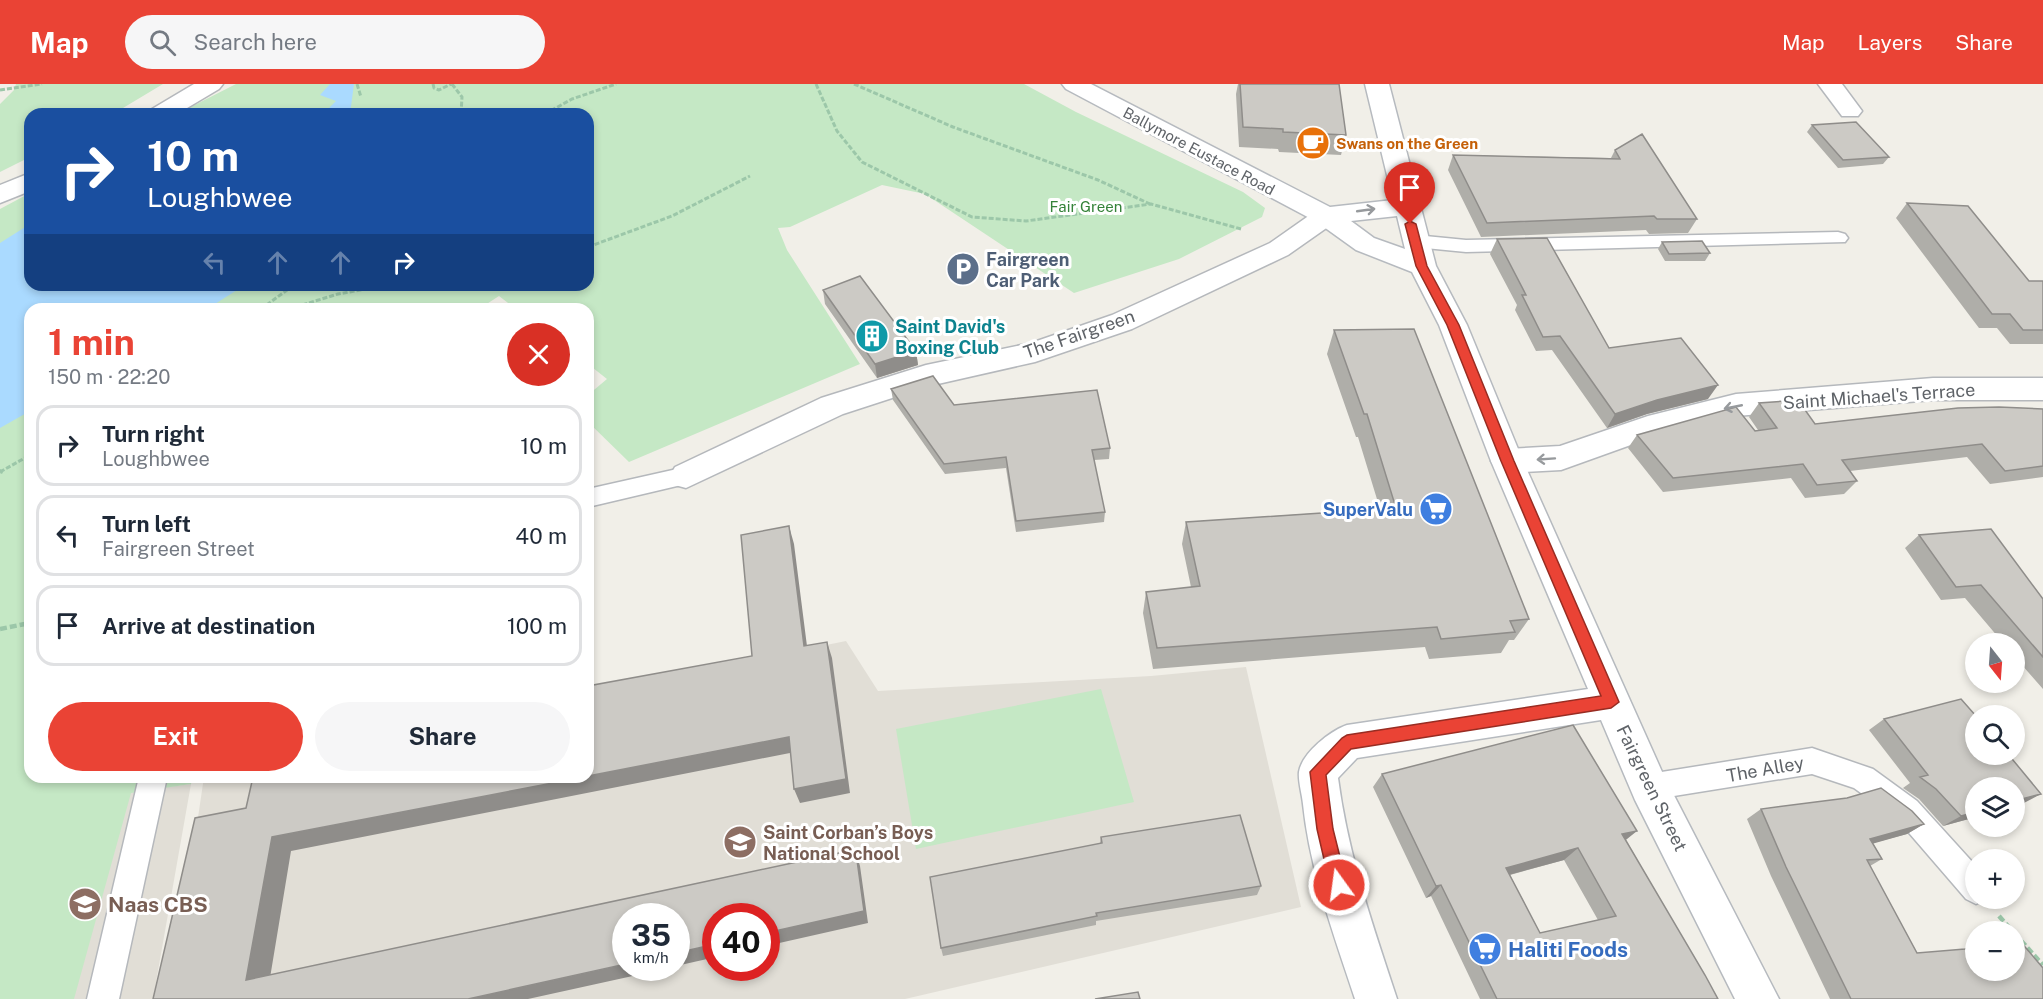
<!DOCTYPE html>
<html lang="en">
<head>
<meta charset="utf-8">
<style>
  :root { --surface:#fff; --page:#f6f6f7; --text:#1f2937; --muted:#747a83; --line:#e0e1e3; --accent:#ea4335 }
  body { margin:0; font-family:"Public Sans",sans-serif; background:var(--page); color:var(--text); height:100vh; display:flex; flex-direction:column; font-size:22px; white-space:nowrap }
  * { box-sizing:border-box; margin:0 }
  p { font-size:20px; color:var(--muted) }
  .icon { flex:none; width:33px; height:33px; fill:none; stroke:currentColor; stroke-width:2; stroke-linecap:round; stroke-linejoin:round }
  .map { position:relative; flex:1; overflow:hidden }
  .side { position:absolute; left:24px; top:219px; width:570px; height:480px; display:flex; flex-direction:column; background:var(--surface); border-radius:18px; box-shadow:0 3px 9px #0003 }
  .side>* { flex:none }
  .top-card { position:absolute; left:24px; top:24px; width:570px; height:183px; border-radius:18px; box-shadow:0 3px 9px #0003; background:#1a4fa0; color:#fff; overflow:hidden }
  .needle { width:39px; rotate:163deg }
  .buttons { position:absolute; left:1965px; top:549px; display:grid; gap:12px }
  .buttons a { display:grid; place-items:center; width:60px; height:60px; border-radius:50%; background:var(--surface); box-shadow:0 3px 9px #0003; font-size:30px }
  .speed { position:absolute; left:612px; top:819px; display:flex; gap:12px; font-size:30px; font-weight:700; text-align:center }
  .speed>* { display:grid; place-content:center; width:78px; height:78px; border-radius:50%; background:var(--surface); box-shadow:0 3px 9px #0003; line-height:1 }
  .speed small { font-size:15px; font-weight:400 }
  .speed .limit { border:9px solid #d22; background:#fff; color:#111 }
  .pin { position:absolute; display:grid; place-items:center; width:51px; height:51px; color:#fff; margin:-62px -26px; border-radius:50% 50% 50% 0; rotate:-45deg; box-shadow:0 0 6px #0007 }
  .pin .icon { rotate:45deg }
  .me { position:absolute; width:66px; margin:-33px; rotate:346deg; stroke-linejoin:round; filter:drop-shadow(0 0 4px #0008) }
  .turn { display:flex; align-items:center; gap:21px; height:126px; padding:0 24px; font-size:27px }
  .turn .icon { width:78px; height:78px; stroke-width:2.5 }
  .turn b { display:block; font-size:42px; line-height:51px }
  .lanes { display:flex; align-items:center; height:57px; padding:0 24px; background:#0003; justify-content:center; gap:30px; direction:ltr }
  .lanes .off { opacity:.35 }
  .round { display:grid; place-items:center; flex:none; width:63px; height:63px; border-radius:32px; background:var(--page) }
  .overview { display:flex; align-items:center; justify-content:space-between; height:102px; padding:0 24px }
  h1 { font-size:36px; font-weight:700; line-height:45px; color:var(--accent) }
  .button { display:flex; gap:12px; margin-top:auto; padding:12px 24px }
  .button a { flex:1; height:69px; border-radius:36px; background:var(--accent); color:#fff; font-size:24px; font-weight:700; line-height:69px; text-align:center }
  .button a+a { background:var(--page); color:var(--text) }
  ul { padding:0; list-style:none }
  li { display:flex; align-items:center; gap:18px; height:81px; margin:0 12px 9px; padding:0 12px; border:3px solid var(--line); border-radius:18px }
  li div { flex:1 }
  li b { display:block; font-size:22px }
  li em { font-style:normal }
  header { display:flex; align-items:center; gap:36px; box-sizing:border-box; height:84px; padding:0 30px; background:var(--accent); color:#fff }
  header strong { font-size:28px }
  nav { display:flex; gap:33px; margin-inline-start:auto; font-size:21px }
  .search { width:420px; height:54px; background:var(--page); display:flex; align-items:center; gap:15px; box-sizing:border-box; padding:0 21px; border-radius:33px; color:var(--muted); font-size:22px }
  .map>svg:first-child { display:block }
  .education { fill:#e1ded6; fill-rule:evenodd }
  .green { fill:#c5e8c5 }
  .water { fill:#aadaff }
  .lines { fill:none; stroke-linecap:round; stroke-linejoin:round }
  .lane-casing { stroke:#b5b8bc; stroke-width:3 }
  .street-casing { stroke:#b5b8bc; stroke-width:3 }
  .secondary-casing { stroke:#b6babf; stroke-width:3 }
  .path-far1 { stroke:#9cc7a9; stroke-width:3; stroke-dasharray:5 2; stroke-linecap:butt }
  .path { stroke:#9cc7a9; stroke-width:4.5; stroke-dasharray:7 3; stroke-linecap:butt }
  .lane { fill:#fff; fill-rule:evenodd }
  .street { fill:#fff; fill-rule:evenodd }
  .secondary { fill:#fff; fill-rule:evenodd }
  .wall { fill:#afaea9; fill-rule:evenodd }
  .shaded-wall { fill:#8f8d8a }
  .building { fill:#cccac5; stroke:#8f8d8a; stroke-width:1.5; fill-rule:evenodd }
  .oneway { stroke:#979a9d }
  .route { fill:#ea4335; stroke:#982c22; stroke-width:1.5 }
  .labels { text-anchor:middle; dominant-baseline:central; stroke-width:6; stroke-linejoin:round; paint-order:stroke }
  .far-food-label { font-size:15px; font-weight:bold; fill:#c56008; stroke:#fff; text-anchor:start }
  .far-street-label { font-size:15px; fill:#5f6368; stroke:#fff }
  .far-park-label { font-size:15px; fill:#348238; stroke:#fff }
  .service-label { font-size:18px; font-weight:bold; fill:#4e5e75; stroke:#fff; text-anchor:start }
  .culture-label { font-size:18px; font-weight:bold; fill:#0d838f; stroke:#fff; text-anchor:start }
  .street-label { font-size:18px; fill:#5f6368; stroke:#fff }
  .shop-label { font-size:18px; font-weight:bold; fill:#366cbe; stroke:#fff; text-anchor:end }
  .education-label { font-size:18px; font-weight:bold; fill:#785e54; stroke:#fff; text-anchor:start }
  .near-education-label { font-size:21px; font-weight:bold; fill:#785e54; stroke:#fff; text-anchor:start }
  .near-shop-label { font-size:21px; font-weight:bold; fill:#366cbe; stroke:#fff; text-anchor:start }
</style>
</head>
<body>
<header>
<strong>Map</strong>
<div class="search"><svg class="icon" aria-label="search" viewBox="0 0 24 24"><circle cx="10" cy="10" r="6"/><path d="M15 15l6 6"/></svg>Search here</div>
<nav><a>Map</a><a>Layers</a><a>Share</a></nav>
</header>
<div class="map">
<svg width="2043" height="915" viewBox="0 0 2043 915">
  <rect width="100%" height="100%" fill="#f1efe8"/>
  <path class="education" d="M 846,557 L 878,607 L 1151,592 L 1246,583 L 1301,823 L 905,915 L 171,915 L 204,693 L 588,693 L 588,609 ZM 626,832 L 676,832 L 676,884 L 626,884 ZM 716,832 L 766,832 L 766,884 L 716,884 Z
    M 191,700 L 153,915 L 0,915 L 0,725 Z"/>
  <path class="green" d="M 16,0 L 163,0 L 113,30 L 30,30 L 30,73 L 0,88 L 0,20 L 14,6 Z
    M 236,0 L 1024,0 L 1076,28 L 1243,108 L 1265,124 L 1262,133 L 1179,175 L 1074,209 L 925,110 L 882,101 L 790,143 L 778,144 L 787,166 L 860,280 L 629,378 L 588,338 L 588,311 L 607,295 L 588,280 L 588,225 L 516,225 L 499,212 L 479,225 L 30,225 L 30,693 L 193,693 L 191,700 L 131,709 L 74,915 L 0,915 L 0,125 L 30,109 L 30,201 L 588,201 L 588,30 L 177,30 Z
    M 1101,605 L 1134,718 L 916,765 L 896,645 Z"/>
  <path class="water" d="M 330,0 L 354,0 L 350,30 L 323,30 L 336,17 L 320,11 Z
    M 30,140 L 30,201 L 245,201 L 207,225 L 30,225 L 30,327 L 0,344 L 0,159 Z"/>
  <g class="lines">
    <g class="lane-casing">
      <path id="lane" d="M 1838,148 L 1845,150 L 1848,154 L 1845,158 L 1466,168 L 1415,163 L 1408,161 L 1405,157 L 1408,153 L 1415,151 L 1466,156 Z
        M 686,383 L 694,386 L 697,392 L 694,398 L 588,423 L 588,405 Z
        M 1812,664 L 1873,685 L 1917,717 L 1976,782 L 1976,814 L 1986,815 L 1976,820 L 1966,815 L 1897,735 L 1854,704 L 1812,690 L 1649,716 L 1639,712 L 1635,703 L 1639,694 L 1649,690 Z
        M 139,693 L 167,693 L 119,915 L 87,915 Z"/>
    </g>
    <g class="street-casing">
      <path id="street" d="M 194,0 L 223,0 L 219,5 L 177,30 L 148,30 L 152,25 Z
        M 1818,0 L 1842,0 L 1862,27 L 1858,32 L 1842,32 Z
        M 30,89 L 30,107 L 0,119 L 0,101 Z
        M 1326,124 L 1335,126 L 1339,132 L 1335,138 L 1288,171 L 1132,245 L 1035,278 L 929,302 L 843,330 L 686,404 L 675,401 L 670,392 L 675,383 L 821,314 L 926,281 L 1031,259 L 1112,231 L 1270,159 L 1317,126 Z
        M 1933,294 L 2043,294 L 2043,316 L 1933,316 L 1736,332 L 1653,353 L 1561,386 L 1507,389 L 1496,385 L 1491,377 L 1496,369 L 1507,365 L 1560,362 L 1648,332 L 1736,310 Z"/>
    </g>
    <g class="secondary-casing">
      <path id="secondary" d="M 1062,0 L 1091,0 L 1330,123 L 1393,116 L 1365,0 L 1389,0 L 1436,182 L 1467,241 L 1523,377 L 1663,690 L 1779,915 L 1735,915 L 1635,716 L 1601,636 L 1357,674 L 1338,694 C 1348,771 1373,842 1397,915 L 1355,915 C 1334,851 1310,787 1303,720 C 1302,710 1298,697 1299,688 C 1302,669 1330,647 1347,641 L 1588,605 L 1491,377 L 1439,241 L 1412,188 L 1356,166 L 1317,138 L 1066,5 ZM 1397,132 L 1405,165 L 1374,154 L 1351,137 Z"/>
    </g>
    <path class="path-far1" d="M 357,0 L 361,13
      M 433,0 L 434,4 L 439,6 L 451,0
      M 452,0 L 462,13 L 461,30
      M 816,0 L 837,47 L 862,78 L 972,133 L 1026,137 L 1151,120 L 1241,145
      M 854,0 L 953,43 L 1098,96 L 1150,120
      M 0,6 L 42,0
      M 545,30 L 572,15 L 616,0
      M 588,163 L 672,132 L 750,92
      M 261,225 L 294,201
      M 289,225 L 338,210 L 389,201
      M 0,388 L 30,371"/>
    <path class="path" d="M 0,388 L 2,387
      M 0,545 L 30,539
      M 1999,832 L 2013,848
      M 2014,849 L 2043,881"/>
    <use href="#lane" class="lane"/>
    <use href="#street" class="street"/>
    <use href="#secondary" class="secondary"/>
  </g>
  <path class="wall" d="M 1238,0 L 1339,0 L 1346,51 L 1341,71 L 1279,68 L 1278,65 L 1239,63 L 1236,10 Z
    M 1812,41 L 1889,73 L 1883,80 L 1838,84 L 1807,48 Z
    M 1615,66 L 1697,135 L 1688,149 L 1649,150 L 1646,146 L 1481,153 L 1448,86 L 1453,71 L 1611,74 Z
    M 1907,119 L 2029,197 L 2043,197 L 2043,260 L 2010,260 L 1997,244 L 1979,244 L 1896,134 Z
    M 1497,155 L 1609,264 L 1708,315 L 1647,330 L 1607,344 L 1552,266 L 1536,267 L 1515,226 L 1517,221 L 1490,170 Z
    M 1662,158 L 1710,169 L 1705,177 L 1665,177 L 1658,165 Z
    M 823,206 L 916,267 L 918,281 L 877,294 L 825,220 Z
    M 1334,246 L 1529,535 L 1514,556 L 1509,556 L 1501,569 L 1429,575 L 1425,563 L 1153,585 L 1143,529 L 1146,508 L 1191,503 L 1182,460 L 1186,438 L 1380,425 L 1358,353 L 1356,353 L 1327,270 Z
    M 891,305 L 954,321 L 1110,364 L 1109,375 L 1094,376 L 1105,428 L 1104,438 L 1016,448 L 1006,384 L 945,390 L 893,316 Z
    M 1759,319 L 1815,340 L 2043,325 L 2043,393 L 1990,400 L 1967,373 L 1850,387 L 1857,397 L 1844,410 L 1805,414 L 1791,394 L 1663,408 L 1628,364 L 1637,351 L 1758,346 L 1749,333 Z
    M 1919,451 L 2043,515 L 2043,605 L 2014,572 L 2014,560 L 2004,560 L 1965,514 L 1941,516 L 1905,464 Z
    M 1884,635 L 2022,720 L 1976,704 L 1976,733 L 1943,742 L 1919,715 L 1903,704 L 1910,699 L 1869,646 Z
    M 1382,690 L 1626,756 L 1718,915 L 1480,915 L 1431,812 L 1426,814 L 1373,703 ZM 1564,776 L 1598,836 L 1540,849 L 1510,791 Z
    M 1761,725 L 1924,740 L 1907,750 L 1873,759 L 1882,775 L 1870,782 L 1917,869 L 2043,915 L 1830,915 L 1771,792 L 1747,735 Z
    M 1101,753 L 1261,802 L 1257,811 L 1096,837 L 1096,841 L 943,872 L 941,864 L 1100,759 Z"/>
  <path class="shaded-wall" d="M 916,267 L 918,281 L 877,294 L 875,280 Z
    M 1718,301 L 1708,315 L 1647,330 L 1607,344 L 1615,330 L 1657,316 Z
    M 789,442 L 794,460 L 809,578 L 804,562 Z
    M 827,558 L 832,574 L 850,709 L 800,719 L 794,705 Z
    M 789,653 L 795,668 L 291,767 L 268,906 L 246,896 L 272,753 L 584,693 L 588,693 L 588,692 Z
    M 2041,710 L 2022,720 L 2014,723 L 2014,717 Z
    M 1976,728 L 1976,733 L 1943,742 L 1961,732 Z
    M 1924,740 L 1907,750 L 1854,765 L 1870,755 Z
    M 1637,747 L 1622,759 L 1622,750 Z
    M 1578,764 L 1564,776 L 1494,795 L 1506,784 Z
    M 856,769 L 860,782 L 868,839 L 766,862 L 766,849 Z
    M 1441,801 L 1431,812 L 1426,814 L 1436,802 Z
    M 716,860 L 716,873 L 676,882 L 676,869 Z
    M 626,880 L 626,884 L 669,884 L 528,915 L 468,915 Z"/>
  <path class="building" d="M 1240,0 L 1339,0 L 1346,51 L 1283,48 L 1283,45 L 1243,43 Z
    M 1856,38 L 1889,73 L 1843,76 L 1812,41 Z
    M 1642,50 L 1697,135 L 1657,135 L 1654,132 L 1487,139 L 1453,71 L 1620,75 L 1615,66 Z
    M 1907,119 L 1968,122 L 2029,197 L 2043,197 L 2043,246 L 2023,246 L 2010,230 L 1992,230 Z
    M 1547,154 L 1609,264 L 1681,254 L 1718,301 L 1657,316 L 1615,330 L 1560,252 L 1543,253 L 1522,211 L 1526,211 L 1497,155 Z
    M 1702,157 L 1710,169 L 1669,170 L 1662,158 Z
    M 860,192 L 916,267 L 875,280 L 823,206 Z
    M 1414,245 L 1529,535 L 1510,537 L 1515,548 L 1441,555 L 1437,543 L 1157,564 L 1146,508 L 1200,502 L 1186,438 L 1396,424 L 1367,330 L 1364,330 L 1334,246 Z
    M 933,292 L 954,321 L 1097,306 L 1110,364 L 1092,366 L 1105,428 L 1016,437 L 1006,373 L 944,380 L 891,305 Z
    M 1798,316 L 1815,340 L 1958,324 L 1999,323 L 2043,325 L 2043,382 L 2005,387 L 1982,360 L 1842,376 L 1857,397 L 1817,401 L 1803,380 L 1673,394 L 1637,351 L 1736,323 L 1755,347 L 1777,344 L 1759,319 Z
    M 789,442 L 804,562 L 827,558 L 846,695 L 794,705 L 789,653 L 588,692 L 588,602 L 752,572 L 741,451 Z
    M 1991,445 L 2043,515 L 2043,573 L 1981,501 L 1956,503 L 1919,451 Z
    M 1961,615 L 1976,632 L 1976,670 L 2008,670 L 2041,710 L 2014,717 L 2014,704 L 1976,704 L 1976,728 L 1961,732 L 1936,705 L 1920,693 L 1928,691 L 1884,635 Z
    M 1573,641 L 1637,747 L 1622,750 L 1705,891 L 1718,915 L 1497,915 L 1441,801 L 1436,802 L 1382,690 ZM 1578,764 L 1616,832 L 1540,849 L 1506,784 Z
    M 253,693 L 584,693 L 272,753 L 246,896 L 839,769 L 856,769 L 864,827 L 766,849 L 766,832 L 716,832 L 716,860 L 676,869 L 676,832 L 626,832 L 626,880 L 468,915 L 153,915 L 195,734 L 246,724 Z
    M 1881,704 L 1912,727 L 1924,740 L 1870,755 L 1882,775 L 1867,776 L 1917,869 L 1965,865 L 1976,861 L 1976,886 L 2014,886 L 2014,850 L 2043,884 L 2043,915 L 1851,915 L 1786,783 L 1761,725 L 1847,714 Z
    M 1240,731 L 1261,802 L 1096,829 L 1097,832 L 941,864 L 930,793 L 1102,759 L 1101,753 Z
    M 1138,908 L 1140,915 L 1095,915 Z"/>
  <defs><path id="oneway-shaft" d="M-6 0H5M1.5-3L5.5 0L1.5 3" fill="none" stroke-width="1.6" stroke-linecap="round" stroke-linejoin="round" transform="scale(1.5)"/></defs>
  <g class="oneway">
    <use href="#oneway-shaft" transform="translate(1366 126) rotate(-8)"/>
    <use href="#oneway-shaft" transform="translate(1733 323) rotate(169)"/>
    <use href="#oneway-shaft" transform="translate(1546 375) rotate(176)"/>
  </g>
  <path class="route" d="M 1410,137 L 1416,140 L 1427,182 L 1459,241 L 1514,377 L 1619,618 L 1611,624 L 1351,665 L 1326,691 L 1333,745 L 1347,801 L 1345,807 L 1339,809 L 1333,807 L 1330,801 L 1317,745 L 1310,688 L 1342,654 L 1347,651 L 1601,612 L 1501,377 L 1447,241 L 1416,182 L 1405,140 Z"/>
  <defs>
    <g id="cafe-disc" transform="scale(1.725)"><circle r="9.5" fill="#e8710a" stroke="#fff"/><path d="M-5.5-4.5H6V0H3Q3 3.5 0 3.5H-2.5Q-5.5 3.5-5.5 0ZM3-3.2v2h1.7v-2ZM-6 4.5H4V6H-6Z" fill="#fff"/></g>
    <g id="parking-disc" transform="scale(1.725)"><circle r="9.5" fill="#5c6f8a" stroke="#fff"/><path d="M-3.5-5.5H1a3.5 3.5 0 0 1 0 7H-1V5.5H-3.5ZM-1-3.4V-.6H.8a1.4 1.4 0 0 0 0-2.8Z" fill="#fff"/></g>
    <g id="building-disc" transform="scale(1.725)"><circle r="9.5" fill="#0f9aa8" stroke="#fff"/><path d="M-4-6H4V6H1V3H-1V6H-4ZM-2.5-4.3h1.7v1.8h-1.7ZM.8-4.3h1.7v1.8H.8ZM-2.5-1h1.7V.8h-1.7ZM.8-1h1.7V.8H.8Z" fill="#fff"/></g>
    <g id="supermarket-disc" transform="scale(1.725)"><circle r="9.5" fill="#3f7fe0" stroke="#fff"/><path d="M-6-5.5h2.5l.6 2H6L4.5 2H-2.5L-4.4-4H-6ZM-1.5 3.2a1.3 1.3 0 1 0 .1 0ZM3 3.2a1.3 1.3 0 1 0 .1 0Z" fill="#fff"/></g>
    <g id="school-disc" transform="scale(1.725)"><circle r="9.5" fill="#8d6e63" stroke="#fff"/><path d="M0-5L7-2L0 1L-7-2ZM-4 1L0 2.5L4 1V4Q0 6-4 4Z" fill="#fff"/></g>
  </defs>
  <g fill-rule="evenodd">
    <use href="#cafe-disc" x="1313" y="59"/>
    <use href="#parking-disc" x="963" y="185"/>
    <use href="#building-disc" x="872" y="252"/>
    <use href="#supermarket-disc" x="1436" y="425"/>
    <use href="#school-disc" x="740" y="758"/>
    <use href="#school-disc" x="85" y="820"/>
    <use href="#supermarket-disc" x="1485" y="865"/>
  </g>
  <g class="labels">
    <g class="far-food-label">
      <text x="1336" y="59">Swans on the Green</text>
    </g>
    <g class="far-street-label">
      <text transform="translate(1199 67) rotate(28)">Ballymore Eustace Road</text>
    </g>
    <g class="far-park-label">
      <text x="1086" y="122">Fair Green</text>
    </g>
    <g class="service-label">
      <text x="986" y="175">Fairgreen<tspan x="986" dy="21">Car Park</tspan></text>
    </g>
    <g class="culture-label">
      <text x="895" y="242">Saint David's<tspan x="895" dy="21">Boxing Club</tspan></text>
    </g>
    <g class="street-label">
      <text transform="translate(1079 250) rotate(-19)">The Fairgreen</text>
      <text transform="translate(1879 312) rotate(-4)">Saint Michael's Terrace</text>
      <text transform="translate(1765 685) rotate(-10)">The Alley</text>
      <text transform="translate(1652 704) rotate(64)">Fairgreen Street</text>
    </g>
    <g class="shop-label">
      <text x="1413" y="425">SuperValu</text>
    </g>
    <g class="education-label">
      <text x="763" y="748">Saint Corban’s Boys<tspan x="763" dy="21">National School</tspan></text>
    </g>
    <g class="near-education-label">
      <text x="108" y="820">Naas CBS</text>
    </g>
    <g class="near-shop-label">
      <text x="1508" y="865">Haliti Foods</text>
    </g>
  </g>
</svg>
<div class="buttons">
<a><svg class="needle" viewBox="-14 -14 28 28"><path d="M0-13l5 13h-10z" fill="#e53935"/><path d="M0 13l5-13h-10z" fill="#747a83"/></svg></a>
<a><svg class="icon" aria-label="search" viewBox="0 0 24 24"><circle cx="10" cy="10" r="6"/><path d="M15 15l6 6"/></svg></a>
<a><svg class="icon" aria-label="layers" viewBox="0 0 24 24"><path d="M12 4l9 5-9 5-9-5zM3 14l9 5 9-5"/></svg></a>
<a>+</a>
<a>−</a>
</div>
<div class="speed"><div>35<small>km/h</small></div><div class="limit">40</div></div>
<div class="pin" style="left:1410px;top:140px;background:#d93025"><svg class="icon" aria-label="arrive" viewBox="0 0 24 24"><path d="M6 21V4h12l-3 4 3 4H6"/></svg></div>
<svg class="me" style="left:1339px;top:801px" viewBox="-20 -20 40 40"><circle r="17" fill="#ea4335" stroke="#fff" stroke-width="3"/><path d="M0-11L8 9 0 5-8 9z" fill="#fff"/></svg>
<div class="top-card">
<div class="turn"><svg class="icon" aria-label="right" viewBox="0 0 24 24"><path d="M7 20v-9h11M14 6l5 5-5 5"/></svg><div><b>10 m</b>Loughbwee</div></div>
<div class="lanes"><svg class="icon off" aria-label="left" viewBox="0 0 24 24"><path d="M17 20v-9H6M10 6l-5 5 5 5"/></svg><svg class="icon off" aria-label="ahead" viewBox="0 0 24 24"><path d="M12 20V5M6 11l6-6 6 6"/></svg><svg class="icon off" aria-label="ahead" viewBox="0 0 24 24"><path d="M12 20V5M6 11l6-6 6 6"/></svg><svg class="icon" aria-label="right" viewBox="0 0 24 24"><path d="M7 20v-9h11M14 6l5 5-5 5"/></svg></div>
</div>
<section class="side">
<div class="overview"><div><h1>1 min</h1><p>150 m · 22:20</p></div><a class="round" style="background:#d93025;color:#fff"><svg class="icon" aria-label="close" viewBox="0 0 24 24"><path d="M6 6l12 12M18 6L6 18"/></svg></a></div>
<ul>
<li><svg class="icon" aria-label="right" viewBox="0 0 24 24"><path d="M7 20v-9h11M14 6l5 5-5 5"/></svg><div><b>Turn right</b><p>Loughbwee</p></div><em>10 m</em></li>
<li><svg class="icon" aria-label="left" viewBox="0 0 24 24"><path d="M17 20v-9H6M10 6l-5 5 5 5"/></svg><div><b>Turn left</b><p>Fairgreen Street</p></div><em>40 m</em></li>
<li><svg class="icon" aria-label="arrive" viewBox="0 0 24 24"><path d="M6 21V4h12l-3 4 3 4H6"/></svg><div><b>Arrive at destination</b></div><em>100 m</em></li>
</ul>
<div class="button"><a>Exit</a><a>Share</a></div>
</section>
</div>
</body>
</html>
